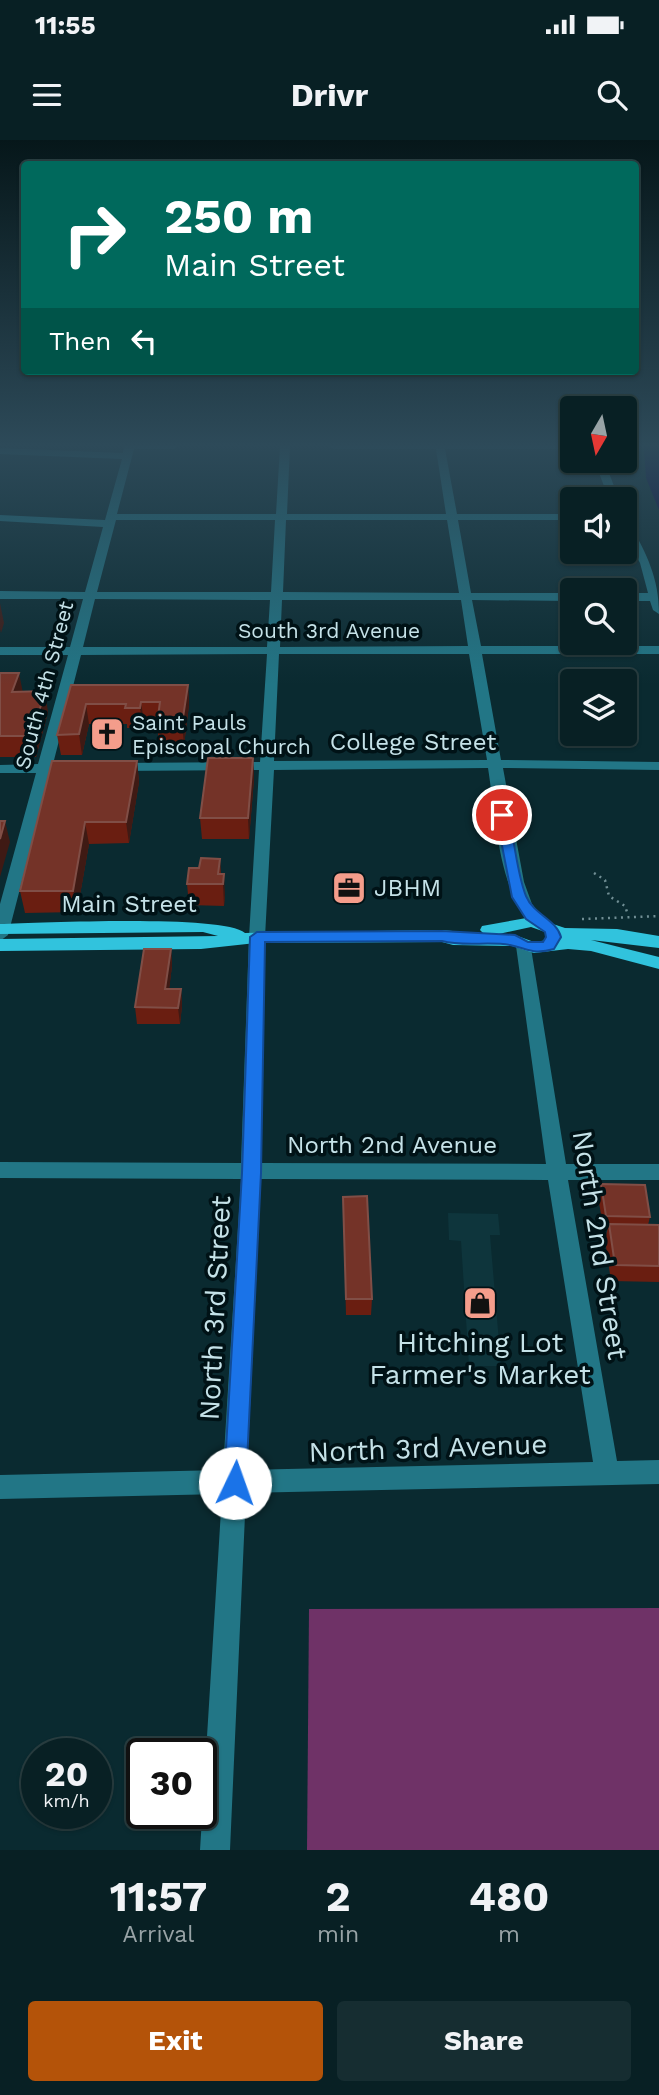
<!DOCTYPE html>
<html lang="en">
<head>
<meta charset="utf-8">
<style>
  :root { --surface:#082024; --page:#162d31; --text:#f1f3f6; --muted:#98a3a6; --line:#293e41; --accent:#b45309 }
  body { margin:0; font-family:"Work Sans",sans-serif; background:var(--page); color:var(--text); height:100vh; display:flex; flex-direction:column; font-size:26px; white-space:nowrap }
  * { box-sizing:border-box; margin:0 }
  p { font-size:23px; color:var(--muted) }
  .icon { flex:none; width:38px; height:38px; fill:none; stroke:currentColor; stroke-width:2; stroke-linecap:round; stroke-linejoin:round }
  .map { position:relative; height:1710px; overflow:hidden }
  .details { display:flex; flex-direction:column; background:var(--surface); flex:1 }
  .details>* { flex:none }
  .guide { position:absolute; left:21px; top:21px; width:618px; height:214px; border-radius:7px; box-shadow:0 2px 5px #0004,0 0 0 2px var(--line); background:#00695c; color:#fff; overflow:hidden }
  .needle { width:46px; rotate:189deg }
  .fabs { position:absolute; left:560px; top:256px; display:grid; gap:14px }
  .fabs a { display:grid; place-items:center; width:77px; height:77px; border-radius:7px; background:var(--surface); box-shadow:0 2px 5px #0004,0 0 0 2px var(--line); font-size:35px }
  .speed { position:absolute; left:21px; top:1598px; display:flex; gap:14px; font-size:35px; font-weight:700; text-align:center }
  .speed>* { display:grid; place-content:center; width:91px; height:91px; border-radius:50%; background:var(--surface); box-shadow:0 2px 5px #0004,0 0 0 2px var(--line); line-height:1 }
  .speed small { font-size:18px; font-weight:400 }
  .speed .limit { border:4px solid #111; border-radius:10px; background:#fff; color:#111 }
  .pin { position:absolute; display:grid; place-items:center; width:60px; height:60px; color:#fff; margin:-30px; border:4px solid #fff; border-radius:50%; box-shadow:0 2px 7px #0007 }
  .me { position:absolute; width:77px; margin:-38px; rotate:3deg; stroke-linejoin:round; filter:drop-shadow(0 0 5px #0008) }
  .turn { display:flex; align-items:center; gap:24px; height:147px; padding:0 28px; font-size:32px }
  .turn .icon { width:91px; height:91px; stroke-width:2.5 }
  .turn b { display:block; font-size:49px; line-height:60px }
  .then { display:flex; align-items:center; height:66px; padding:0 28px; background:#0003; gap:14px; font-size:26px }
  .eta { display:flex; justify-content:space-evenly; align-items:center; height:119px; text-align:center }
  .eta b { font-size:42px; font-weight:700; line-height:49px }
  .cta { display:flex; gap:14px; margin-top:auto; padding:14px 28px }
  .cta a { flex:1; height:80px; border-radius:7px; background:var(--accent); color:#fff; font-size:28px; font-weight:700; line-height:80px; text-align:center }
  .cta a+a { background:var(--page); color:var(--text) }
  .status { display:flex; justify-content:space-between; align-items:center; height:49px; padding:0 35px; background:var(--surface); direction:ltr }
  .status svg { height:19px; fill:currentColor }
  header { display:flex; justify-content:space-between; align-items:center; height:91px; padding:0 28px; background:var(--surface); font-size:32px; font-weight:700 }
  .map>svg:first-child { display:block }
  .built { fill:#0e353c }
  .green { fill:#6f3267 }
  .water { fill:#090045 }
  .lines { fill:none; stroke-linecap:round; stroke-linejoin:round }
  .path { stroke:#708e94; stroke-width:2.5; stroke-dasharray:2 4.5; stroke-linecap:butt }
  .minor { fill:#227686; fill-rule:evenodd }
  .major { fill:#31c3dd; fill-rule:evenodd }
  .wall { fill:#6a1e11 }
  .shaded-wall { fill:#3f1a14 }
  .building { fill:#743328; stroke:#804e46; stroke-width:2 }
  .route { fill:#1a73e8; stroke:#114b97; stroke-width:2 }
  .labels { text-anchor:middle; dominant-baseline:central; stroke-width:7; stroke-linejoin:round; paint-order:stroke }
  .far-street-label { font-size:21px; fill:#c5e2e8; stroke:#001216 }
  .far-poi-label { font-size:21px; fill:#c5e2e8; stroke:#001216; text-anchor:start }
  .street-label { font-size:24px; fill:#c5e2e8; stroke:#001216 }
  .poi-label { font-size:24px; fill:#c5e2e8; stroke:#001216; text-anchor:start }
  .near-street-label { font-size:28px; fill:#c5e2e8; stroke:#001216 }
  .near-poi-label { font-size:28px; fill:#c5e2e8; stroke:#001216 }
</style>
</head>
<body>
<div class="status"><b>11:55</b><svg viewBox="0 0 49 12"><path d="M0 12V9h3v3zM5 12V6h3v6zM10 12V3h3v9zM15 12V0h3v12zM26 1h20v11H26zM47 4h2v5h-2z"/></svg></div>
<header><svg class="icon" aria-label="menu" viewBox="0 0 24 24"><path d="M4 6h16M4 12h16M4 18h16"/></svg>Drivr<svg class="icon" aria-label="search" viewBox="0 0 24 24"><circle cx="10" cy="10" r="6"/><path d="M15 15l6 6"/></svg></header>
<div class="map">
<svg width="659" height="1710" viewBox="0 0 659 1710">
  <rect width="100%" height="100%" fill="#0a2a30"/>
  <path class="built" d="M 448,1073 L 498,1074 L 500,1095 L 490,1095 L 501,1226 L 469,1226 L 461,1101 L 449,1100 Z"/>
  <path class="green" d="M 659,1468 L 659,1710 L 307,1710 L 309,1469 Z"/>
  <path class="water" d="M 644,306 L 659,306 L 659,370 L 646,338 Z"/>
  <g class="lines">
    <path class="path" d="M 594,733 L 605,740 L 609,756 L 625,766 L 628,775
      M 582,779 L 659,776"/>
    <path class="minor" d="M 124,306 L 179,306 L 174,309 L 134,309 L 117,374 L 276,374 L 280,306 L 290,306 L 287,374 L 446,374 L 436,309 L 334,309 L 329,306 L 572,306 L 572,309 L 445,309 L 457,374 L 572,374 L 572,380 L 458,380 L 471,453 L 572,453 L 572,461 L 472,460 L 481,506 L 659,506 L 659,514 L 482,514 L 501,620 L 659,622 L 659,630 L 503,628 L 524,742 L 532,764 L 548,784 L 546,788 L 534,788 C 498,751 496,678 488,628 L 274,630 L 265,797 L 261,1023 L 546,1024 L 516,806 L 518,802 L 530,802 L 566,1024 L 659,1024 L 659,1040 L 568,1040 L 617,1321 L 659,1320 L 659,1344 L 246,1353 L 230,1710 L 200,1710 L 222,1354 L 0,1359 L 0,1335 L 223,1330 L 241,1039 L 0,1038 L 0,1022 L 241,1023 L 249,797 L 259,630 L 115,631 L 108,627 L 115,623 L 260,622 L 267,514 L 81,515 L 53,624 L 73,624 L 80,628 L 73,632 L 50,633 L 8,795 L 0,801 L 0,764 L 36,633 L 0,633 L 0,625 L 38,624 L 68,515 L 0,515 L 0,507 L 70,507 L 83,459 L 0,459 L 0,451 L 85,452 L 103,387 L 0,381 L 0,375 L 105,380 L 122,319 L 0,314 L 0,308 L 123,313 ZM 116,380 L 275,380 L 271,452 L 97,452 ZM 286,380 L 447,380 L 459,453 L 283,452 ZM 95,459 L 270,460 L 267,507 L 83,507 ZM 282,460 L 461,460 L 468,506 L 280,507 ZM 279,514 L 469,514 L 487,620 L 274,621 ZM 261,1039 L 548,1040 L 593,1322 L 247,1330 Z
      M 594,320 L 604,320 L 619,359 L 609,359 Z
      M 625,381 L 630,384 C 647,415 659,438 659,474 L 653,470 L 650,461 L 625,461 L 625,453 L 648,453 L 640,423 L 625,394 Z"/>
    <path class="major" d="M 532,777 L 565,788 L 617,789 L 659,796 L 659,808 L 591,800 L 659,817 L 659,829 L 591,811 L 568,809 L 534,813 L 512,806 L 453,805 L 442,802 L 257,803 L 201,809 L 0,811 L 0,799 L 218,796 L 203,792 L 0,794 L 0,784 C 40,783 223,774 245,793 L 442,790 L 484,794 L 480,790 L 482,786 ZM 531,787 L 562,798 L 534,802 L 515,795 L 494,795 Z"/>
  </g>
  <path class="wall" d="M 0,534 L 48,572 L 36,617 L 0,617 Z
    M 71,545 L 188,545 L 189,565 L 184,605 L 159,605 L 157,582 L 144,582 L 143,588 L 127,588 L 127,584 L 89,584 L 82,615 L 61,615 L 57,595 Z
    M 253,618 L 254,639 L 249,699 L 202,699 L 200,678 Z
    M 137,621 L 139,642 L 129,703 L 89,704 L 77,772 L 25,773 L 20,751 Z
    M 220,719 L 221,734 L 225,755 L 224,766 L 189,765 L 187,744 L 199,728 Z
    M 171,809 L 172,826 L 169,849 L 181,849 L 182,866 L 180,884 L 137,884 L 135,867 Z
    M 601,1044 L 650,1077 L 648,1085 L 659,1085 L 659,1142 L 611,1141 L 605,1100 L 608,1087 L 603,1087 L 598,1056 Z
    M 343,1057 L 372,1159 L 371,1175 L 346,1175 Z"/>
  <path class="shaded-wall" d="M 0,463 L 4,483 L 1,493 L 0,489 Z
    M 19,533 L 23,553 L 12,552 Z
    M 188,545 L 189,565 L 184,605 L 182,584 Z
    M 45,551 L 48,572 L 36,617 L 32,596 Z
    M 141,562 L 144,582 L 143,588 L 140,568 Z
    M 86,564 L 89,584 L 82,615 L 79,594 Z
    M 253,618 L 254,639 L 249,699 L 248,678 Z
    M 137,621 L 139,642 L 129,703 L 126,682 Z
    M 5,681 L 10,702 L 0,737 L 0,699 Z
    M 85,682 L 89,704 L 77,772 L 73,751 Z
    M 224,734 L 225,755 L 224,766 L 223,744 Z
    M 171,809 L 172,826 L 167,866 L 165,849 Z
    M 181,849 L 182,866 L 180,884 L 178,868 Z"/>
  <path class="building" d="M 0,533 L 19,533 L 12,552 L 45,551 L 32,596 L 0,596 Z
    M 71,545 L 188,545 L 182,584 L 157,584 L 160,562 L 141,562 L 140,568 L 125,568 L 126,564 L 86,564 L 79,594 L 57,595 Z
    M 208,618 L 253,618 L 248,678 L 200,678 Z
    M 52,621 L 137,621 L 126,682 L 85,682 L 73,751 L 20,751 Z
    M 0,681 L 5,681 L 0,699 Z
    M 201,718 L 220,719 L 218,734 L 224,734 L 223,744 L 187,744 L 189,728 L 199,728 Z
    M 144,809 L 171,809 L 165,849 L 181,849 L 178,868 L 135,867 Z
    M 601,1044 L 645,1045 L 650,1077 L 606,1076 Z
    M 367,1056 L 372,1159 L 346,1159 L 343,1057 Z
    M 609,1084 L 659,1085 L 659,1126 L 615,1125 Z"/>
  <linearGradient id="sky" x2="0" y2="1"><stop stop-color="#06171a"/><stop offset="0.56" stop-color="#2d4a59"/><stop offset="1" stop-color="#2d4a59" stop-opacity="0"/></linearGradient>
  <rect width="659" height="545" fill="url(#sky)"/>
  <path class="route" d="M 502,671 L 509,675 C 514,699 517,734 526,756 C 534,775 556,779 561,797 L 554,809 C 533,815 529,809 510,805 C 488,801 464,807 442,801 L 265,802 L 261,1033 L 246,1343 L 243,1351 L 235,1354 L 227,1351 L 224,1343 L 242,1033 L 250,797 L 257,792 L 442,791 L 515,795 L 528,802 L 543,802 L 546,797 L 545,792 L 526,779 L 512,757 L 496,675 Z"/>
  <defs>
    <g id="church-square" transform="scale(1.75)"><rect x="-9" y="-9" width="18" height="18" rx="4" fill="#f49d8b" stroke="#001216"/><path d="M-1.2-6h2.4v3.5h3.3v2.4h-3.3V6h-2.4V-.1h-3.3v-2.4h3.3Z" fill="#111"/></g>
    <g id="office-square" transform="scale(1.75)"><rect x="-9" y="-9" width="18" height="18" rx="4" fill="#f49d8b" stroke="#001216"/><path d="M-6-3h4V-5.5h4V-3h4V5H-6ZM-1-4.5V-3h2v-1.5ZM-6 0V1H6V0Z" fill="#111"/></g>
    <g id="shop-square" transform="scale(1.75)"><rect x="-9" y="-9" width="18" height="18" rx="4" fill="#f49d8b" stroke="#001216"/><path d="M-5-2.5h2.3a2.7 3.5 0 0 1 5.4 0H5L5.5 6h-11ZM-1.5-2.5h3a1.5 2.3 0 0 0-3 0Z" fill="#111"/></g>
  </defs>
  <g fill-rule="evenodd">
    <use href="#church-square" x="107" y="594"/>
    <use href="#office-square" x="349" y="748"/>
    <use href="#shop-square" x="480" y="1163"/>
  </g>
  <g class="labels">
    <g class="far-street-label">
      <text x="329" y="490">South 3rd Avenue</text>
      <text transform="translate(44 545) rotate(-75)">South 4th Street</text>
    </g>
    <g class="far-poi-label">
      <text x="132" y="582">Saint Pauls<tspan x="132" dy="24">Episcopal Church</tspan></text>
    </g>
    <g class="street-label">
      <text x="413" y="602">College Street</text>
      <text x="129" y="764">Main Street</text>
      <text x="392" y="1005">North 2nd Avenue</text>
    </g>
    <g class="poi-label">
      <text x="374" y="748">JBHM</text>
    </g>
    <g class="near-street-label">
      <text transform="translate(600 1105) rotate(81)">North 2nd Street</text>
      <text transform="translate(215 1168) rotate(-87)">North 3rd Street</text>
      <text transform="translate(428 1308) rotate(-2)">North 3rd Avenue</text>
    </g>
    <g class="near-poi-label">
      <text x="480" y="1202">Hitching Lot<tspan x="480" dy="32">Farmer's Market</tspan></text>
    </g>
  </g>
</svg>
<div class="fabs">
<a><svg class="needle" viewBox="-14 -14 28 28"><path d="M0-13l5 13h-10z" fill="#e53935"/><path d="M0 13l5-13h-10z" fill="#98a3a6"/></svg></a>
<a><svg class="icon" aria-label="sound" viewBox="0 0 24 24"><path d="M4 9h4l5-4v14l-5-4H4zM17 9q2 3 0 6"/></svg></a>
<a><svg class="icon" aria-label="search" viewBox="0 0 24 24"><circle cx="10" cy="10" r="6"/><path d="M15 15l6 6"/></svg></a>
<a><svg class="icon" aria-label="layers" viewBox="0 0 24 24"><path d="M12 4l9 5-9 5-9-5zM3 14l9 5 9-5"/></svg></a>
</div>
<div class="speed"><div>20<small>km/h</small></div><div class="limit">30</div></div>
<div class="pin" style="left:502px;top:675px;background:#d93025"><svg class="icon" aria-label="arrive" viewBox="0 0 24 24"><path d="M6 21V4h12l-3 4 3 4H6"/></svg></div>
<svg class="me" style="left:235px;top:1343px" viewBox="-20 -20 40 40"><circle r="19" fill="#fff"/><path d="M0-13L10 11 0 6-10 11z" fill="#1a73e8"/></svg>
<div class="guide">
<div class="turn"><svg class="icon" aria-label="right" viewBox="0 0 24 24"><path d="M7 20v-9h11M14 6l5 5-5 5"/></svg><div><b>250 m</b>Main Street</div></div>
<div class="then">Then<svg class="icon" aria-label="left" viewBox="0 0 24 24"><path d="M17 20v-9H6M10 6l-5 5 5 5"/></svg></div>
</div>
</div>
<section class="details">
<div class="eta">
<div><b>11:57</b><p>Arrival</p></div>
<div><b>2</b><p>min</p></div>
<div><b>480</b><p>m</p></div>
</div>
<div class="cta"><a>Exit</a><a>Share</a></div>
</section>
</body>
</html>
